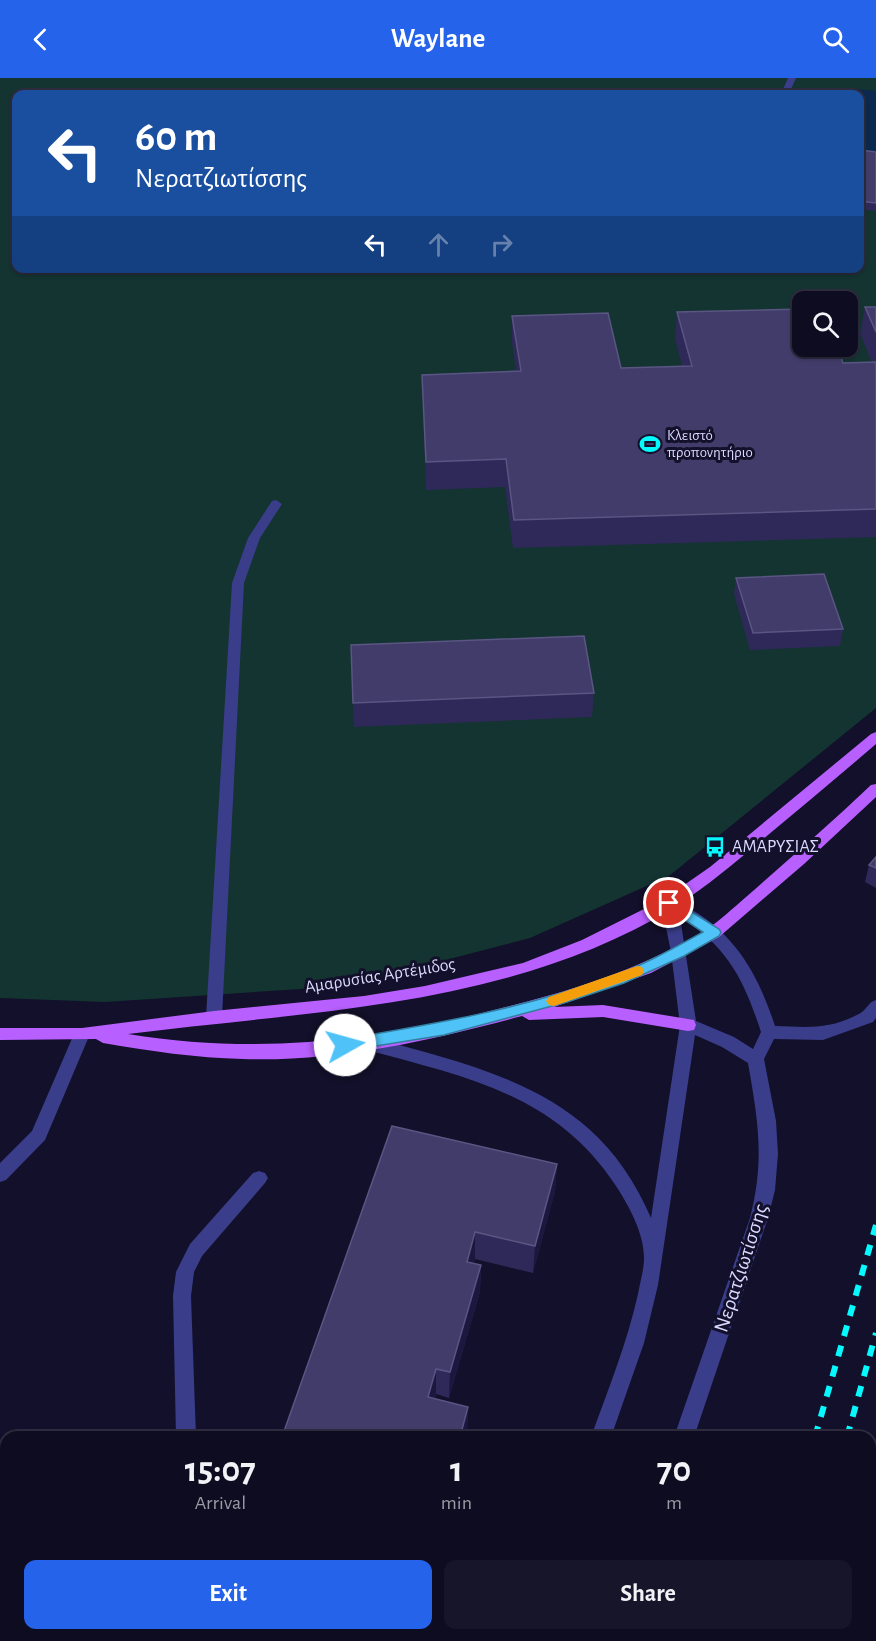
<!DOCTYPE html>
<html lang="en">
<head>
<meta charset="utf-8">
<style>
  :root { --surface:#0e0c20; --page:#171529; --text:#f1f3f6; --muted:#9b9ba5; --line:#2e2c3e; --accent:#2563eb }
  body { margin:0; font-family:"Alegreya Sans",sans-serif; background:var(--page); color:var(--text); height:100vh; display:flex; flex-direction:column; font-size:22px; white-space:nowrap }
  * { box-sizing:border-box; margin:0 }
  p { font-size:20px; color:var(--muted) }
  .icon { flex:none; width:33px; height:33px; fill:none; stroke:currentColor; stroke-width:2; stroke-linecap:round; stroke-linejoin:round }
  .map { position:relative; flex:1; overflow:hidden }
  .drawer { position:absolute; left:0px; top:1353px; width:876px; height:210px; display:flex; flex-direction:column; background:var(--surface); border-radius:18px 18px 0 0; box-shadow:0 2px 4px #0004,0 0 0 2px var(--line) }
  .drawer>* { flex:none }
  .guide { position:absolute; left:12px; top:12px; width:852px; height:183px; border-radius:12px; box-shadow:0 2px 4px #0004,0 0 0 2px var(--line); background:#1a4fa0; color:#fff; overflow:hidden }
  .fabs { position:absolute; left:792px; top:213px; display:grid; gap:12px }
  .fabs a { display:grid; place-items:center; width:66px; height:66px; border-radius:12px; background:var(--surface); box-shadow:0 2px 4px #0004,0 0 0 2px var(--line); font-size:30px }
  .pin { position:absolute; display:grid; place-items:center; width:51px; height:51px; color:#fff; margin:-26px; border:3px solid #fff; border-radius:50%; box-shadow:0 2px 6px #0007 }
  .me { position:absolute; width:66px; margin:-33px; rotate:83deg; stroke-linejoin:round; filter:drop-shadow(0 0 4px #0008) }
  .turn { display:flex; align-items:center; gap:21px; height:126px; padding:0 24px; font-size:27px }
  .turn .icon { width:78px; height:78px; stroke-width:2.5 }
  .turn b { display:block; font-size:42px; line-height:51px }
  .lanes { display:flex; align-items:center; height:57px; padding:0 24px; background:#0003; justify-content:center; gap:30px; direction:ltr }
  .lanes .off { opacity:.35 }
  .eta { display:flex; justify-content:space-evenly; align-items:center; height:102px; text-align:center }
  .eta b { font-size:36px; font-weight:700; line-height:42px }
  .button { display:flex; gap:12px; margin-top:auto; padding:12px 24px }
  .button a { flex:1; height:69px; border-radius:12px; background:var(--accent); color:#fff; font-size:24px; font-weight:700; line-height:69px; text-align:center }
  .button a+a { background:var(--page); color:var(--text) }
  header { display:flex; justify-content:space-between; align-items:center; height:78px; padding:0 24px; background:var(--accent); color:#fff; font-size:27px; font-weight:700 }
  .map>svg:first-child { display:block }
  .green { fill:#133431; fill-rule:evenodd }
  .water { fill:#0b294e }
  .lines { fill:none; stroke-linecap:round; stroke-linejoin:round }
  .minor { fill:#3a3d8a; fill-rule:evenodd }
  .major { fill:#b860ff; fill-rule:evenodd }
  .rail { stroke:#05f9ff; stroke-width:6; stroke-dasharray:11 10; stroke-linecap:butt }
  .wall { fill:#2f2959 }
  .shaded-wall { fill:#1c173e }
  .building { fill:#413c6a; stroke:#5a5582; stroke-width:1.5 }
  .route { fill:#4fc3f7; stroke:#337fa1; stroke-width:1.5 }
  .slow { fill:#f59e0b }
  .labels { text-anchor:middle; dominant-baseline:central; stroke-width:6; stroke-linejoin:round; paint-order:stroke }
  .far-poi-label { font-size:15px; fill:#dbd9ff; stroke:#12102a; text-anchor:start }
  .poi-label { font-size:18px; fill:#dbd9ff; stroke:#12102a; text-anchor:start }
  .street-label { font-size:18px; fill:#dbd9ff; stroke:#12102a }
  .near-street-label { font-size:21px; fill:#dbd9ff; stroke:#12102a }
</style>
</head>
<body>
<header><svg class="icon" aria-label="back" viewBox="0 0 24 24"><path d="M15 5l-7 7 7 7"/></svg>Waylane<svg class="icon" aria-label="search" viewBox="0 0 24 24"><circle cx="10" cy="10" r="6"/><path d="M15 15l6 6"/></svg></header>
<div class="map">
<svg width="876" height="1563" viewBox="0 0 876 1563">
  <rect width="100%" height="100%" fill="#12102a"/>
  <path class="green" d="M 0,0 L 876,0 L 876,630 L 669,798 L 530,860 L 346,908 L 105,924 L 0,920 ZM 16,16 L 860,16 L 860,190 L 16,190 ZM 802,224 L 848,224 L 848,268 L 802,268 Z"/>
  <path class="water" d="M 846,10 L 876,13 L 876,82 L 860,80 L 860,16 L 844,16 Z"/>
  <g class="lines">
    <path class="minor" d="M 788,0 L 796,0 L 789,16 L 781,16 Z
      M 276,422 L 282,426 L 260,460 L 244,505 L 222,939 L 220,943 L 214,945 L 208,943 L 206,939 L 232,505 L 248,460 L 272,423 Z
      M 669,819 C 678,822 686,828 694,833 C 738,860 759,899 775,948 C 808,949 828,952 859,936 C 866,933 868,924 876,922 L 876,940 L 873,944 L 823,962 L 774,961 L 764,981 L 776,1043 L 778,1076 L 775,1112 L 768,1140 L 694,1359 L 674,1359 L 750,1140 C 765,1082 758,1042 748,985 L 722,969 L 695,957 L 658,1207 L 644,1265 L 611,1359 L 591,1359 C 608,1312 627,1265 638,1216 C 640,1204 644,1192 644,1180 C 644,1155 629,1128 616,1108 C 556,1016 466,999 367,972 L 361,970 L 359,965 L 361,960 L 367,958 C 488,992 597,1012 651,1140 L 680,947 L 671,874 L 661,825 L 664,821 ZM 680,839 C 728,869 744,902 761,954 L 753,971 L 734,959 L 696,943 Z
      M 82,950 L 88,951 L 90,956 L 45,1062 L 6,1102 L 0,1104 L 0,1085 L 32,1053 L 74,956 L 76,951 Z
      M 259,1093 L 265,1095 L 268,1100 L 265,1105 L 202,1178 L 194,1194 L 191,1218 L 196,1359 L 176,1359 L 173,1218 L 176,1194 L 190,1166 L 253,1095 Z
      M 6,1470 L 6,1490 L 0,1492 L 0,1472 Z
      M 509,1557 L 531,1557 L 528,1563 L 506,1563 Z
      M 605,1557 L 627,1557 L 624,1563 L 602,1563 Z
      M 647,1557 L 669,1557 L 670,1563 L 648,1563 Z"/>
    <path class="major" d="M 876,654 L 876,666 C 840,697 804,727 768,757 C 738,782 708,808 675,829 C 509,930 315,932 128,956 C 264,978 382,962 514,927 C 581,910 648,888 707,851 C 721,842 733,830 746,819 C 788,782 830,746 871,707 L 876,706 L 876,719 L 804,786 L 719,859 L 651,895 L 554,929 L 603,927 L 688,941 L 694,942 L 696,947 L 694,952 L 688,953 L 603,939 L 529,942 L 522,938 C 432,962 338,984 243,981 C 196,980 150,973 103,965 L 96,961 L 0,962 L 0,950 L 82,950 L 214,933 L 364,918 L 425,908 L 523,885 L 582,862 L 664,821 L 710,789 L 871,656 Z"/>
    <path class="rail" d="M 815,1359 L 876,1147
      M 847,1359 L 876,1255
      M 759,1563 L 761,1557
      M 792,1563 L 793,1557"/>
  </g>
  <path class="wall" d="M 860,72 L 876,74 L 876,133 L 860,131 Z
    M 865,229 L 876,229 L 876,459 L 513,470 L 505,409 L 426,412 L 422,297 L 516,293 L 512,264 L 512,238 L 621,290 L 682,288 L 675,261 L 677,234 L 843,285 L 872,284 L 860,256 Z
    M 736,500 L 843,551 L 840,568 L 750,572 L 734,516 Z
    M 594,615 L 592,639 L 354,649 L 353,625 Z
    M 876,779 L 876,810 L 865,804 L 869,787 Z
    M 392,1048 L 557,1086 L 555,1113 L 533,1195 L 475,1181 L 473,1186 L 481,1187 L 480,1214 L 449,1320 L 436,1316 L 435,1321 L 468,1329 L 467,1354 L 282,1359 Z"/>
  <path class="shaded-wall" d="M 557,1086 L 555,1113 L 533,1195 L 535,1168 Z
    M 475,1154 L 475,1181 L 466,1211 L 467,1184 Z
    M 481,1187 L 480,1214 L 449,1320 L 450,1294 Z
    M 436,1291 L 436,1316 L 428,1344 L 428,1319 Z
    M 468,1329 L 467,1354 L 466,1359 L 460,1359 Z"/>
  <path class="building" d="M 860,72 L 876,74 L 876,125 L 860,123 Z
    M 865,229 L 876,229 L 876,254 Z
    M 802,231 L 802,268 L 837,268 L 843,285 L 876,284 L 876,431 L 514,442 L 506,381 L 426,384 L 422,297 L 521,293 L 512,238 L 608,235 L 621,290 L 692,288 L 677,234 Z
    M 824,496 L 843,551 L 753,555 L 736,500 Z
    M 584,558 L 594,615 L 353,625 L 351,567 Z
    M 876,779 L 876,790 L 869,787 Z
    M 392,1048 L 557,1086 L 535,1168 L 475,1154 L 467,1184 L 481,1187 L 450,1294 L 436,1291 L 428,1319 L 468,1329 L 460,1359 L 282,1359 Z
    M 99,1557 L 316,1557 L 318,1563 L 83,1563 Z"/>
  <path class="route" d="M 669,820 L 719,851 L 721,854 L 719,858 L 684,878 L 624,905 L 567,924 L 444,957 L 345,973 L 339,971 L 337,967 L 339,963 L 345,961 C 435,946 526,930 612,898 C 644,887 674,870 703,854 L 665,829 L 662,825 L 665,822 Z"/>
  <path class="slow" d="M 637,888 L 642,889 L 644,893 L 642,897 L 554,928 L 549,927 L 546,923 L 549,919 Z"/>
  <defs>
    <g id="stadium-bare" transform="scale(1.62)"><path d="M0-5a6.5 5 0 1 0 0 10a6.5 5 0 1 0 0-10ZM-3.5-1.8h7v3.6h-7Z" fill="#05f9ff" stroke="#12102a" stroke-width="2.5" paint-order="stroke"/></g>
    <g id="bus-bare" transform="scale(1.62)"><path d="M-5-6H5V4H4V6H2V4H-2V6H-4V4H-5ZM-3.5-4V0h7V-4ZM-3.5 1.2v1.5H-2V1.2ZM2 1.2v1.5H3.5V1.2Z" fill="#05f9ff" stroke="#12102a" stroke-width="2.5" paint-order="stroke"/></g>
  </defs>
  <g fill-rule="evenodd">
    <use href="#stadium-bare" x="650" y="366"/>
    <use href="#bus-bare" x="715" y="769"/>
  </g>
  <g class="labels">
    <g class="far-poi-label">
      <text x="667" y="357">Κλειστό<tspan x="667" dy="17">προπονητήριο</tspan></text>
    </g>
    <g class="poi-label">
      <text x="732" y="769">ΑΜΑΡΥΣΙΑΣ</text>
    </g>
    <g class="street-label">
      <text transform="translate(380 898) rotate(-9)">Αμαρυσίας Αρτέμιδος</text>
    </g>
    <g class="near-street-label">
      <text transform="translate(741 1190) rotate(-72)">Νερατζιωτίσσης</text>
    </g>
  </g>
</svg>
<div class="fabs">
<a><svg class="icon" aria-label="search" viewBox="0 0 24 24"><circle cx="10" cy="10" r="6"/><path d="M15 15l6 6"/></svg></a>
</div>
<div class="pin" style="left:669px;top:825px;background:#d93025"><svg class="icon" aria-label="arrive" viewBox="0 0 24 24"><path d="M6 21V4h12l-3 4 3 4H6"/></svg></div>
<svg class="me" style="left:345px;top:967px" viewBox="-20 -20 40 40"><circle r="19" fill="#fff"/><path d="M0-13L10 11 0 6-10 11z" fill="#4fc3f7"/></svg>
<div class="guide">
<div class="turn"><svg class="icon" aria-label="left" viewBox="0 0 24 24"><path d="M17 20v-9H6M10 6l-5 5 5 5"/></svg><div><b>60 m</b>Νερατζιωτίσσης</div></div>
<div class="lanes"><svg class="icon" aria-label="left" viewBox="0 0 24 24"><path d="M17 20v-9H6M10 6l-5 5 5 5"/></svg><svg class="icon off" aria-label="ahead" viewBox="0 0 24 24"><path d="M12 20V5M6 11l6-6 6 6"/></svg><svg class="icon off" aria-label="right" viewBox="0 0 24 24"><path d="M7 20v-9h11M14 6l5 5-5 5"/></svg></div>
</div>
<section class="drawer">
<div class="eta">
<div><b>15:07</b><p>Arrival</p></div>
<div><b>1</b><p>min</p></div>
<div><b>70</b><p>m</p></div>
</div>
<div class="button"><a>Exit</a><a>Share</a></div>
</section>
</div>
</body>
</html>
